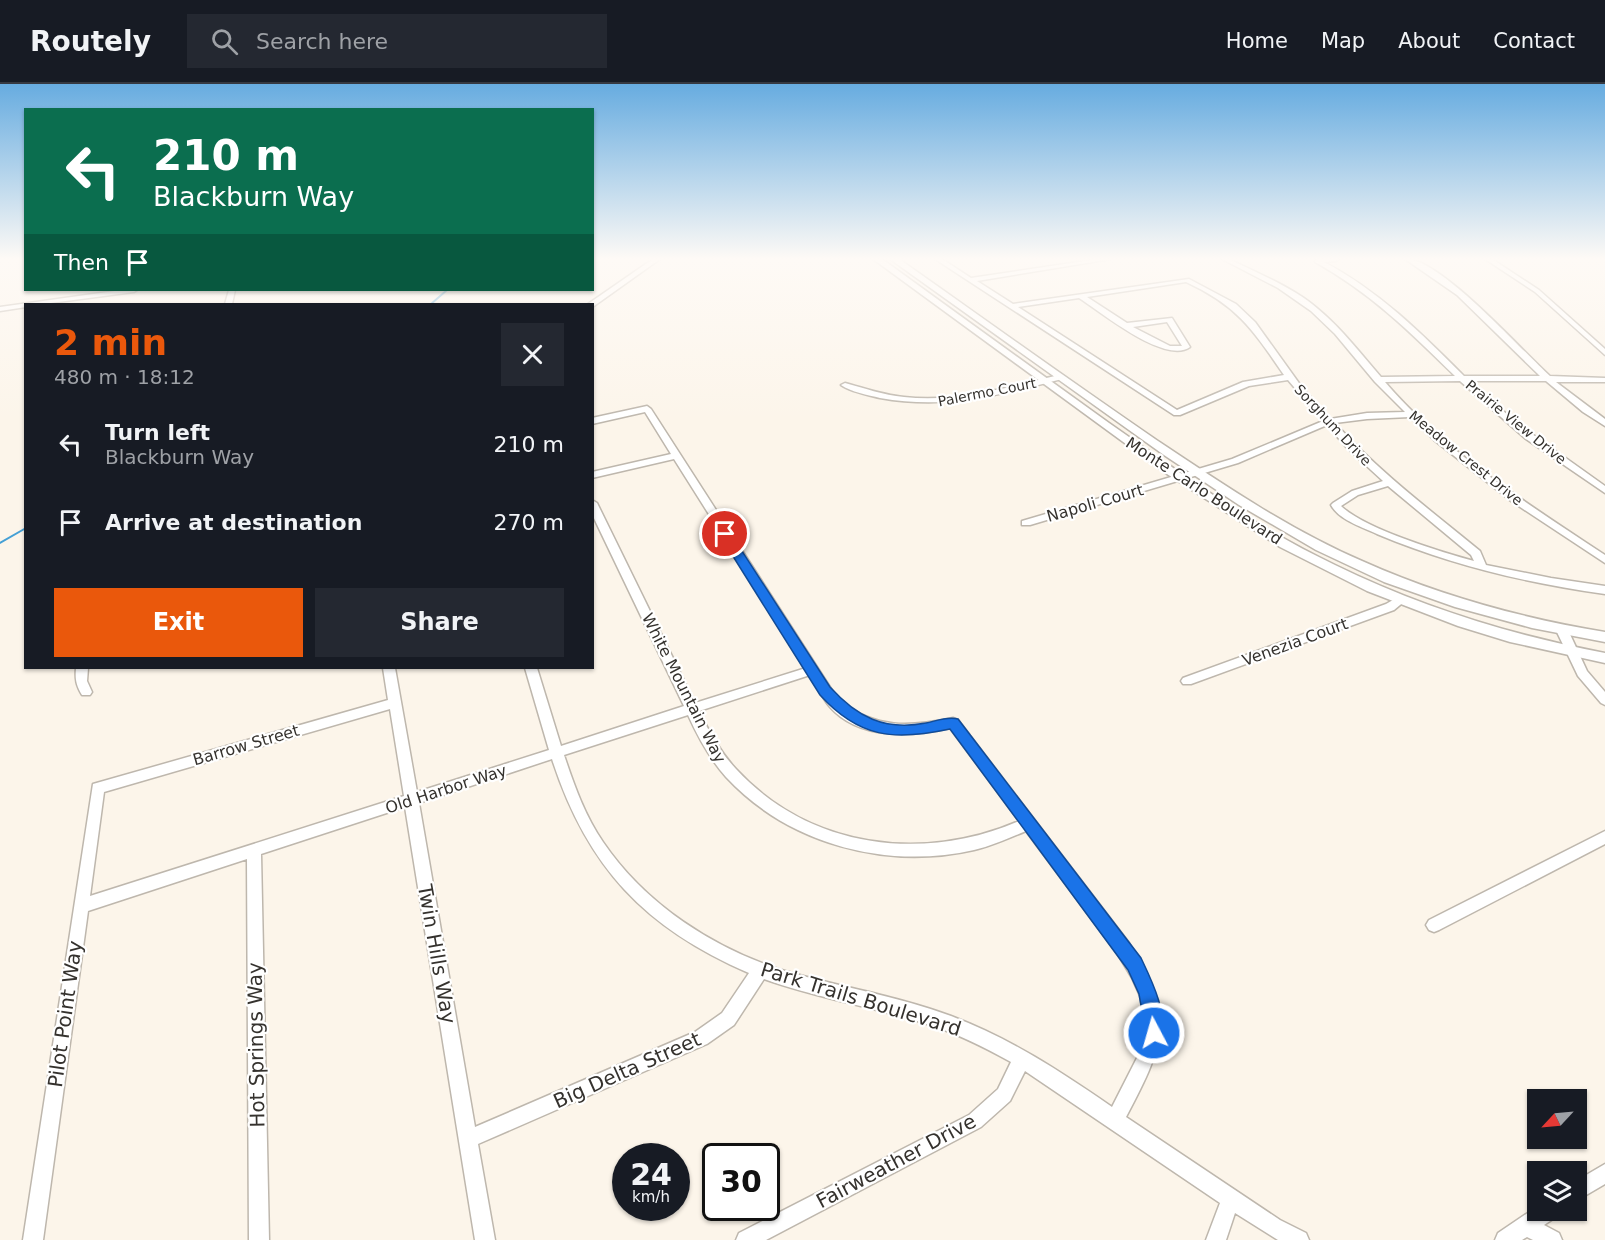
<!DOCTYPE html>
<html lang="en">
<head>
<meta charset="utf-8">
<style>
  :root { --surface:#171b24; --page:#242831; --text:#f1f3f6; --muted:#9ea1a6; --line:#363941; --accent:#ea580c }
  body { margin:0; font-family:"DejaVu Sans",sans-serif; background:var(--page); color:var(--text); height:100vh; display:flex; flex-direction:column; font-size:22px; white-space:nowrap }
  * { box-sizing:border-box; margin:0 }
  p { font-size:20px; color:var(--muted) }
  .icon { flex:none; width:33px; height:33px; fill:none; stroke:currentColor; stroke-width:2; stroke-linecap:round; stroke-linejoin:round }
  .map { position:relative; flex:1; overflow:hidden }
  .details { position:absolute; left:24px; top:219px; width:570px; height:366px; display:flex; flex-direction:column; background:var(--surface); border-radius:0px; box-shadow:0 2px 4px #0004 }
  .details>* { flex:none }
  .hud { position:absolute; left:24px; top:24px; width:570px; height:183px; border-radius:0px; box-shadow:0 2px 4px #0004; background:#0b6e4f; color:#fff; overflow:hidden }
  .needle { width:39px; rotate:244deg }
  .tools { position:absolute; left:1527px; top:1005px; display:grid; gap:12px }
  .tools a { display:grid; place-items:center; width:60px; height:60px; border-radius:0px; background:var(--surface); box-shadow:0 2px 4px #0004; font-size:30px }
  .speed { position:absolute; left:612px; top:1059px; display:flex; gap:12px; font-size:30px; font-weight:700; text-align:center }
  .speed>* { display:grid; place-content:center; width:78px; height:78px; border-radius:50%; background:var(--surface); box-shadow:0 2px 4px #0004; line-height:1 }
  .speed small { font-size:15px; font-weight:400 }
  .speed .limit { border:3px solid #111; border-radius:9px; background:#fff; color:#111 }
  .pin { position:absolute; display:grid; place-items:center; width:51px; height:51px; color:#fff; margin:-26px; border:3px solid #fff; border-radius:50%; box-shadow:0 2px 6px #0007 }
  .me { position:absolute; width:66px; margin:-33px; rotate:354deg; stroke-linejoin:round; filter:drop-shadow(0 0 4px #0008) }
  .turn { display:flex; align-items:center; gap:21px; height:126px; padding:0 30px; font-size:27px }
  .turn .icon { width:78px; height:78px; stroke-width:2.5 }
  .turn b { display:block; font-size:42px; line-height:51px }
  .then { display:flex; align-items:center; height:57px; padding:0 30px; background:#0003; gap:12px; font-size:22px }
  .round { display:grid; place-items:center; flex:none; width:63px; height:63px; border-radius:0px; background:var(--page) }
  .overview { display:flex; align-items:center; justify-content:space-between; height:102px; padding:0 30px }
  h1 { font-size:36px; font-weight:700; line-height:45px; color:var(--accent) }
  .action { display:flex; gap:12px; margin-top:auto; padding:12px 30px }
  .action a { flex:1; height:69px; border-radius:0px; background:var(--accent); color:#fff; font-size:24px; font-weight:700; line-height:69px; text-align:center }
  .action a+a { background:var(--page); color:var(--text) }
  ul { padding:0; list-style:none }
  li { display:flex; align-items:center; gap:18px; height:78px; padding:0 30px }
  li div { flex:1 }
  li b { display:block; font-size:22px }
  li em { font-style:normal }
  header { display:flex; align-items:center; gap:36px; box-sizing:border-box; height:84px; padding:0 30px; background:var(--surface); border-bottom:2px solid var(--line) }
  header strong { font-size:28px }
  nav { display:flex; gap:33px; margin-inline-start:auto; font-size:21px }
  .search { width:420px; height:54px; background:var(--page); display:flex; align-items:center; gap:15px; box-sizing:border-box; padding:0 21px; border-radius:0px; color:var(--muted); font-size:22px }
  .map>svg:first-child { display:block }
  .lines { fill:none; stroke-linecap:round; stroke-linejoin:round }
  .stream { stroke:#45a0d5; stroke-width:2 }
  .minor-casing { stroke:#beb7ad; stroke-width:3 }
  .major-casing { stroke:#beb7ad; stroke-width:3 }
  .minor { fill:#fff; fill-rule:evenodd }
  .major { fill:#fff; fill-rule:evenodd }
  .route { fill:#1a73e8; stroke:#114b97; stroke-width:1.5 }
  .labels { text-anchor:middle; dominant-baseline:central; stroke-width:4.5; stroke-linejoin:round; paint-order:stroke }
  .far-street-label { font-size:14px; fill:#35322e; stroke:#fff }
  .street-label { font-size:16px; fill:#35322e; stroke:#fff }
  .near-street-label { font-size:20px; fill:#35322e; stroke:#fff }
</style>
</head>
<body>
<header>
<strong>Routely</strong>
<div class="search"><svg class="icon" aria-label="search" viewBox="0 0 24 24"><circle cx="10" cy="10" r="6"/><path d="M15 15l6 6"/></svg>Search here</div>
<nav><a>Home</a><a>Map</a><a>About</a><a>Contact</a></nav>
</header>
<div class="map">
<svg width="1605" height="1156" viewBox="0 0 1605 1156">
  <rect width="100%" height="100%" fill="#fcf5ea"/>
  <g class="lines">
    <path class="stream" d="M 431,220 L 447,206
      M 0,459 L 26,444"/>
    <g class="minor-casing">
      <path id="minor" d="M 653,175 L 660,175 L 594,222 L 588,220 Z
        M 935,175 L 942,175 L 971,194 L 1098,175 L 1111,175 L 977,197 L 1013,220 L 1189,195 L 1236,220 L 1255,238 L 1301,302 L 1330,335 L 1367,329 L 1405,328 L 1375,298 L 1335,250 L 1311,227 L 1278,204 L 1222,175 L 1229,175 C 1259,190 1293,203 1318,225 C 1342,245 1361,270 1381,293 L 1455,292 C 1409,247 1372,210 1315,178 L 1315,176 L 1339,175 L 1336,177 L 1324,178 C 1379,207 1421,249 1464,292 L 1540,292 L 1457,211 L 1405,175 C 1438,172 1523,268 1550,292 L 1605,294 L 1605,298 L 1556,298 L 1605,335 L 1605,342 L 1583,328 L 1546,297 L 1469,297 L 1518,340 L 1605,402 L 1605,409 L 1526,355 L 1460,297 L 1385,298 C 1446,369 1528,420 1605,471 L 1605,479 L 1511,417 L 1434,356 L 1410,333 L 1367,335 L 1335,339 C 1378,387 1430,426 1480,467 L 1486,481 L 1551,494 L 1605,502 L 1605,510 C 1526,499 1451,481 1377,450 C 1362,443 1339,436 1331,421 L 1333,419 L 1352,407 L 1383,397 L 1347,364 L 1327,341 L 1238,379 L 1030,441 L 1022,441 L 1022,437 L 1232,375 L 1323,337 L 1288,296 L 1249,302 L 1180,331 L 1174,331 ZM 1186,198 C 1238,222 1253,246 1284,291 L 1243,298 L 1177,326 L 1018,223 L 1079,214 C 1101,228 1165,281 1190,263 L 1172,234 L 1127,239 L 1087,213 ZM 1167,238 L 1182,262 L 1170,262 L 1133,243 ZM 1388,402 L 1471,471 L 1474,477 C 1441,468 1365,445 1341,422 L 1358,411 Z
        M 1485,175 L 1492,175 L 1539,206 L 1605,265 L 1605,271 L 1535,208 Z
        M 122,206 L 137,206 L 134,208 L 43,220 L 26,220 L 26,223 L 0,227 L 0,223 Z
        M 229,206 L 235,206 L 232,220 L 225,220 Z
        M 1059,291 L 1062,291 L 1062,295 C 998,311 947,326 880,314 C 868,311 851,308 841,301 L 845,299 C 864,304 883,311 904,313 C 957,319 1008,303 1059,291 Z
        M 647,322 L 651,325 L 839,617 C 877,645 909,643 953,634 L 958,636 L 1129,859 C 1174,934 1166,958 1126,1033 L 1280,1136 L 1306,1149 L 1309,1156 L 1278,1156 L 1235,1129 L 1226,1156 L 1206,1156 L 1220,1119 L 1025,987 L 1010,1017 L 981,1043 L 766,1156 L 736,1156 L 739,1149 L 969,1031 L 998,1005 L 1011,978 C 984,963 956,949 927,940 C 873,923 817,914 764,895 L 734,941 L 707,960 L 478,1060 L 495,1156 L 475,1156 L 405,723 L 261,770 L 269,1156 L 249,1156 L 247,775 L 88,827 L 43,1156 L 23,1156 L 93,700 L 388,616 L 383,584 L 395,584 L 417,708 L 549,666 L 525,584 L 537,584 L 561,662 L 684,622 L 592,430 L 592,416 L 597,419 L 695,619 L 806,584 L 674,375 L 592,394 L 592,388 L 671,370 L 645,328 L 592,340 L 592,334 ZM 810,591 C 817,601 822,614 830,623 C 859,656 912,653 950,644 L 1019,737 C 922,779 809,764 736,685 C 720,668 709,648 699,627 ZM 390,625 L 404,712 L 90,812 L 104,708 ZM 688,631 C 698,653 710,675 726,693 C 788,760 886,786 974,766 C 992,762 1009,754 1026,747 L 1117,869 L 1132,894 L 1140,912 L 1144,932 L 1143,951 L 1139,970 L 1112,1023 C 1061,988 1010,954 951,932 C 897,912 840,903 785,887 C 714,865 645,820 603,758 C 585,732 574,701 564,671 ZM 552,675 C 587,783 645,844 749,889 L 722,929 L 695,948 L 475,1043 L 419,719 Z
        M 1400,512 L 1406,516 L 1394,526 L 1191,600 L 1183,600 L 1181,597 L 1183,594 L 1386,520 Z
        M 1562,542 L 1568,546 L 1587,587 L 1605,608 L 1605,621 L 1601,619 L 1578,592 L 1556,546 Z
        M 76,584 L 88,584 L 87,597 L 92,608 L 90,611 L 82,611 C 76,601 75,595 76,584 Z
        M 1605,747 L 1605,760 L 1439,846 L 1434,848 L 1429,846 L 1426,841 L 1429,836 Z
        M 1605,1080 L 1605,1100 L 1576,1117 L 1576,1097 Z
        M 1538,1122 L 1538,1126 L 1558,1126 L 1556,1133 L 1544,1141 L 1559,1149 L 1562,1156 L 1533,1156 L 1527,1153 L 1522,1156 L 1495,1156 L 1498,1149 Z"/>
    </g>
    <g class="major-casing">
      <path id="major" d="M 873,175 L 882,175 C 957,230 1033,284 1109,339 C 1182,390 1254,443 1335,481 C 1421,523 1511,551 1605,569 L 1605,579 L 1510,558 L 1458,542 L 1367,507 L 1280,463 L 1167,390 Z
        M 890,175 L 899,175 C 984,235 1069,296 1155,355 C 1221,399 1288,445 1362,477 C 1440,512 1521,534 1605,548 L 1605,558 L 1532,544 L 1455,523 L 1384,498 L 1316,466 L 1239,421 L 1164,371 Z"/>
    </g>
    <use href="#minor" class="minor"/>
    <use href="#major" class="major"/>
  </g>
  <linearGradient id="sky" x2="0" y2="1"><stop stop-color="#67ace0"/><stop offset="0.52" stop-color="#fefaf6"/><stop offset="1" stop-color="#fefaf6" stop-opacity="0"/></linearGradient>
  <rect width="1605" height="336" fill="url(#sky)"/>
  <path class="route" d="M 721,447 L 729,447 L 830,603 C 857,633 884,647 926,639 C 936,637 948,632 958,635 L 1141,874 C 1151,895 1170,933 1160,956 L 1154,959 L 1147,956 L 1139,910 L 1128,886 L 950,645 C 894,657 859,654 820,611 L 719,450 Z"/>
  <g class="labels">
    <g class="far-street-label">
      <text transform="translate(987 308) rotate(-11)">Palermo Court</text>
      <text transform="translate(1516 338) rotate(39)">Prairie View Drive</text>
      <text transform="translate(1333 341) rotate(47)">Sorghum Drive</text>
      <text transform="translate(1466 374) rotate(39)">Meadow Crest Drive</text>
    </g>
    <g class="street-label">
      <text transform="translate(1204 407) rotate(33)">Monte Carlo Boulevard</text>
      <text transform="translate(1095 419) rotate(-16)">Napoli Court</text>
      <text transform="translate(1295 558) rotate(-20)">Venezia Court</text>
      <text transform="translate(684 604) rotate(63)">White Mountain Way</text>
      <text transform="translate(246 661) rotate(-16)">Barrow Street</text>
      <text transform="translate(446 705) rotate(-18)">Old Harbor Way</text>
    </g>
    <g class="near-street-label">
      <text transform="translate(437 870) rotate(80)">Twin Hills Way</text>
      <text transform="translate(861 915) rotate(17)">Park Trails Boulevard</text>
      <text transform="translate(65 930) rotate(-82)">Pilot Point Way</text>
      <text transform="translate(256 961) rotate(-91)">Hot Springs Way</text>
      <text transform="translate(627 986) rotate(-24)">Big Delta Street</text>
      <text transform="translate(896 1077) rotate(-28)">Fairweather Drive</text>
    </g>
  </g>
</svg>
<div class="tools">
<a><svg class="needle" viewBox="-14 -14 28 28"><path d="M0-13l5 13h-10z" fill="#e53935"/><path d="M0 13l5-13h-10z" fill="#9ea1a6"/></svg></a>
<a><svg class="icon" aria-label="layers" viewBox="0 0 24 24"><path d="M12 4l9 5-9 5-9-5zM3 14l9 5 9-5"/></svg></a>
</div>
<div class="speed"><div>24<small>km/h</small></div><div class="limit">30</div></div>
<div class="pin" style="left:725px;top:450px;background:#d93025"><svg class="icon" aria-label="arrive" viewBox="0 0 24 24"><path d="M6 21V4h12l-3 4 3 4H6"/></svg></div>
<svg class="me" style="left:1154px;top:949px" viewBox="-20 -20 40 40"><circle r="17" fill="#1a73e8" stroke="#fff" stroke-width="3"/><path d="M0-11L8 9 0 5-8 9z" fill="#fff"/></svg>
<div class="hud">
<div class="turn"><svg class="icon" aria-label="left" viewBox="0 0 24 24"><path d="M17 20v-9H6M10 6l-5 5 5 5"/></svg><div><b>210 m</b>Blackburn Way</div></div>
<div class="then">Then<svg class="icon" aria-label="arrive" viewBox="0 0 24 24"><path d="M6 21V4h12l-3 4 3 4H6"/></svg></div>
</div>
<section class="details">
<div class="overview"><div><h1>2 min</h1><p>480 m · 18:12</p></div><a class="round"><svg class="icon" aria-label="close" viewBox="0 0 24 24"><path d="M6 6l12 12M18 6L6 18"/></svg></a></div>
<ul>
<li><svg class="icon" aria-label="left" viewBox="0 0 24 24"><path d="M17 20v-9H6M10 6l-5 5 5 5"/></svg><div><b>Turn left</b><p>Blackburn Way</p></div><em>210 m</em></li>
<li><svg class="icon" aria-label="arrive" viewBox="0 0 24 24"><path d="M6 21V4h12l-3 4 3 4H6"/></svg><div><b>Arrive at destination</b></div><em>270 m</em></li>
</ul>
<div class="action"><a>Exit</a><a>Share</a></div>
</section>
</div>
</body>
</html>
